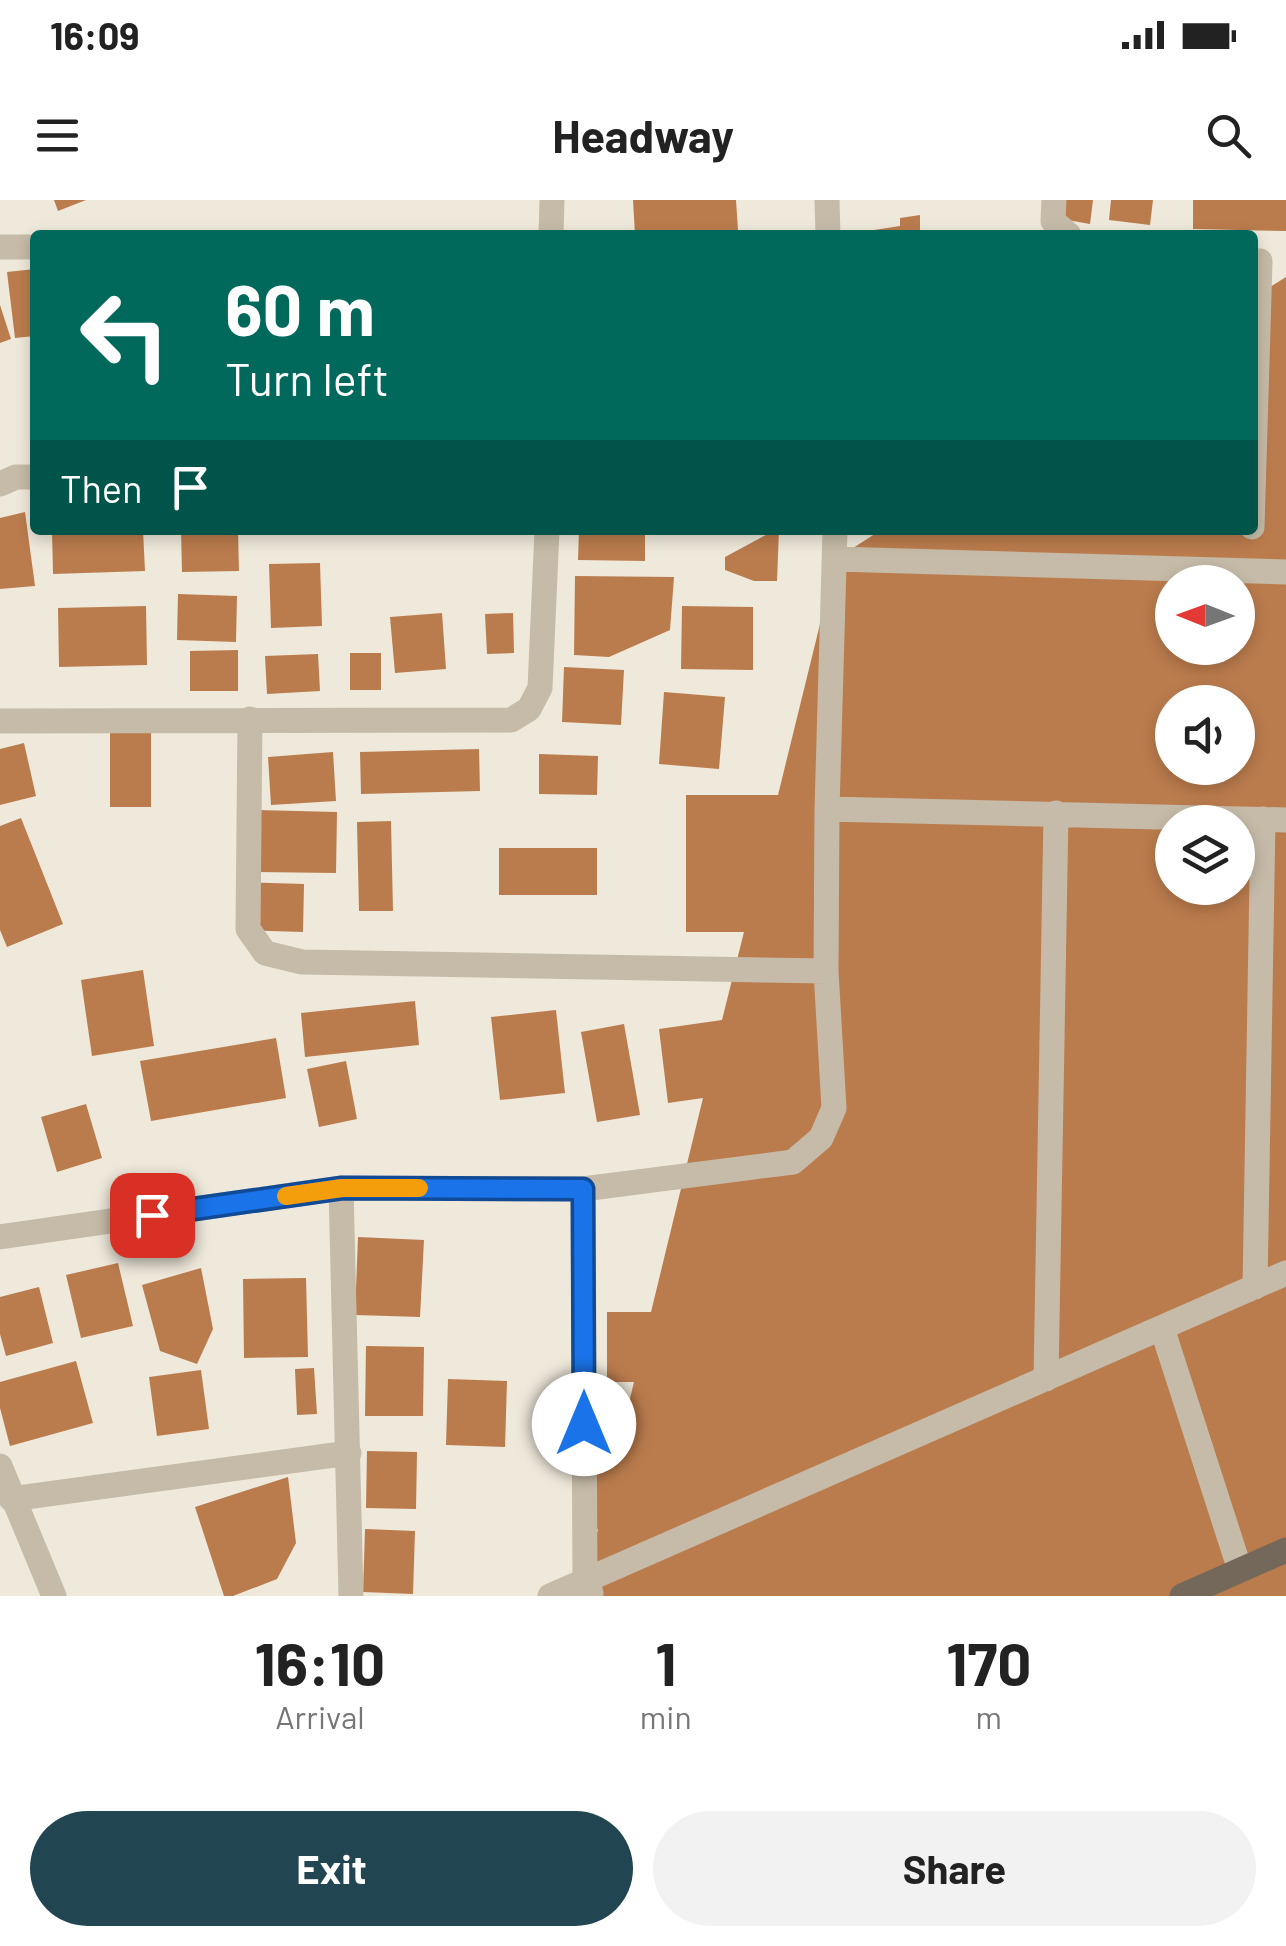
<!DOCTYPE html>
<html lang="en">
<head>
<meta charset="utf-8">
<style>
  :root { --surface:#fff; --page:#f2f2f2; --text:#222; --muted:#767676; --accent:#214551 }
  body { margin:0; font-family:Barlow,sans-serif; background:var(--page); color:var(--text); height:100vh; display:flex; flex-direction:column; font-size:38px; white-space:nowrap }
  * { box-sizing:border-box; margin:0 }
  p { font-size:32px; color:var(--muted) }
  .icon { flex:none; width:55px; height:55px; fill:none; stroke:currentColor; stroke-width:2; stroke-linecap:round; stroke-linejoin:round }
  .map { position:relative; height:1396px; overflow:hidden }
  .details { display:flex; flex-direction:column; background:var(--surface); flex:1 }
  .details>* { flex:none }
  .banner { position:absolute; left:30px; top:30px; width:1228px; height:305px; border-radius:10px; box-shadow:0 5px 15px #0003; background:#00695c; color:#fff; overflow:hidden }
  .needle { width:65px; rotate:271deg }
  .fabs { position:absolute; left:1155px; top:365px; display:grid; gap:20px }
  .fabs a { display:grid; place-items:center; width:100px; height:100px; border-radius:50%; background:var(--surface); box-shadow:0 5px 15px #0003; font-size:50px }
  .pin { position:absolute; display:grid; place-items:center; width:85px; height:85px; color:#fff; margin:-42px; border-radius:20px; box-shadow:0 5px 15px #0006 }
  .me { position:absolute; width:110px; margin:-55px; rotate:0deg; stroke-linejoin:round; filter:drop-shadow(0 0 8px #0008) }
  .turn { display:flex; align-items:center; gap:35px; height:210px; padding:0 30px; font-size:45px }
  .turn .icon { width:130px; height:130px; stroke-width:2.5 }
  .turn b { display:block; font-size:70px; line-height:85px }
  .then { display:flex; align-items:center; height:95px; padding:0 30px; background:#0003; gap:20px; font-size:38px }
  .eta { display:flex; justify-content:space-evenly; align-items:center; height:170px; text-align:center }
  .eta b { font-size:60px; font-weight:700; line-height:70px }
  .cta { display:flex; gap:20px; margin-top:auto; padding:20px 30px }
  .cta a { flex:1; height:115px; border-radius:60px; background:var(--accent); color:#fff; font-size:40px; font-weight:700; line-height:115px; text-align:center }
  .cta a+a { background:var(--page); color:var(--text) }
  .status { display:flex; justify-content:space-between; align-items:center; height:70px; padding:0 50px; background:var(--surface); direction:ltr }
  .status svg { height:28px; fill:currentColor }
  header { display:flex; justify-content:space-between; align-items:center; height:130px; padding:0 30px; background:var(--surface); font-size:45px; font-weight:700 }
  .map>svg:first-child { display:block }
  .building { fill:#bb7c4d; fill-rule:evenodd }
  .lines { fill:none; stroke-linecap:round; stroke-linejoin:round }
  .street { stroke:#c6bba8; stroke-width:25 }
  .primary { stroke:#74685a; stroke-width:25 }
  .route-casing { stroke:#114b97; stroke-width:25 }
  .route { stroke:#1a73e8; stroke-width:18 }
  .slow { stroke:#f59e0b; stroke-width:18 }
</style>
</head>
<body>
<div class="status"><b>16:09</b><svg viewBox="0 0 49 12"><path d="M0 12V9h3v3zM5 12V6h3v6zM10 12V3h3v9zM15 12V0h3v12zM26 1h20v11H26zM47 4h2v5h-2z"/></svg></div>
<header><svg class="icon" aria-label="menu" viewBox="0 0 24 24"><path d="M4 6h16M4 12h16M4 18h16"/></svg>Headway<svg class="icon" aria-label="search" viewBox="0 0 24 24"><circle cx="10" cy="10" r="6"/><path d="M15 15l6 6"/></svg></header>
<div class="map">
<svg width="1286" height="1396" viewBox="0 0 1286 1396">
  <rect width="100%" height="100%" fill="#efe9db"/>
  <path class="building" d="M 54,0 L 86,0 L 58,11 Z
    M 633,0 L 736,0 L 738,30 L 635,35 Z
    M 1065,0 L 1093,0 L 1090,24 L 1062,19 Z
    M 1111,0 L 1153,0 L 1150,25 L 1109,20 Z
    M 1193,0 L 1286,0 L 1286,31 L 1193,29 Z
    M 920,15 L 920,35 L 861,35 L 861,32 L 900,26 L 900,18 Z
    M 35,69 L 35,136 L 15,138 L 7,72 Z
    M 1286,77 L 1286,1396 L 591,1396 L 585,1380 L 598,1329 L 589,1332 L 596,1208 L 618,1248 L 634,1182 L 607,1182 L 607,1112 L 651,1112 L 703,898 L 668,903 L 659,829 L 722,820 L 744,732 L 686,732 L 686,595 L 778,595 L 836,359 L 881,330 L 1252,330 L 1252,98 ZM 1172,382 L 1238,382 L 1238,448 L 1172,448 ZM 1172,502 L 1238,502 L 1238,568 L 1172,568 ZM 1172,622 L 1238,622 L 1238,688 L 1172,688 Z
    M 0,105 L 11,139 L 0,143 Z
    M 25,312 L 35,386 L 0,389 L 0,318 Z
    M 52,330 L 143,330 L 145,371 L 53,374 Z
    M 181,330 L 238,330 L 239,371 L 182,372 Z
    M 579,330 L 645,330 L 645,361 L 578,360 Z
    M 775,330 L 779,330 L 777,381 L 754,381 L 725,370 L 725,357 Z
    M 320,363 L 322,426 L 271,428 L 269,364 Z
    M 575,376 L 674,377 L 670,430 L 609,457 L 574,455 Z
    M 178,394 L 237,396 L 236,442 L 177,440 Z
    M 146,406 L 147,465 L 59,467 L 58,408 Z
    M 682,406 L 753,407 L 753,470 L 681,469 Z
    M 442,413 L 446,469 L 395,473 L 390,417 Z
    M 513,413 L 514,453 L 487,454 L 485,414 Z
    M 238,450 L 238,491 L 190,491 L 190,451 Z
    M 350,453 L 381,453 L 381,490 L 350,490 Z
    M 318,454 L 320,491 L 267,494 L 265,456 Z
    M 564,467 L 624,470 L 621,525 L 562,522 Z
    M 664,492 L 725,497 L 719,569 L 659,564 Z
    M 110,533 L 151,533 L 151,607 L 110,607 Z
    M 24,543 L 36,596 L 0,605 L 0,549 Z
    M 479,549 L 480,591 L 361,594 L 360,552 Z
    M 333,552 L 336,601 L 271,605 L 268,557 Z
    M 539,554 L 598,556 L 597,595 L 539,594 Z
    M 257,610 L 337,612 L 336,673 L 256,672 Z
    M 21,618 L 63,724 L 7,747 L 0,730 L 0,626 Z
    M 391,621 L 393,711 L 359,711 L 357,622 Z
    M 499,648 L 597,648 L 597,695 L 499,695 Z
    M 241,682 L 304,684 L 303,732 L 240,730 Z
    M 143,770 L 154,846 L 92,856 L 81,780 Z
    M 415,801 L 419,845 L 305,857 L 301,813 Z
    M 556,810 L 565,893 L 500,900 L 491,817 Z
    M 624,824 L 640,915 L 597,922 L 581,832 Z
    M 276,838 L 286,898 L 151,921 L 140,861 Z
    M 346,861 L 357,919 L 319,927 L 307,869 Z
    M 86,904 L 102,958 L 57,972 L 41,917 Z
    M 358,1037 L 424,1040 L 420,1117 L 355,1115 Z
    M 118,1063 L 133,1126 L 81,1138 L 66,1075 Z
    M 201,1068 L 213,1129 L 197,1164 L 160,1151 L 142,1085 Z
    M 306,1078 L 308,1157 L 244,1158 L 243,1079 Z
    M 39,1087 L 53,1143 L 6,1156 L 0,1134 L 0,1097 Z
    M 366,1146 L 424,1147 L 423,1216 L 365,1216 Z
    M 76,1161 L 93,1223 L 10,1246 L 0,1208 L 0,1182 Z
    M 314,1168 L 317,1214 L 297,1215 L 295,1169 Z
    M 201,1170 L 209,1229 L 157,1236 L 149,1177 Z
    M 448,1179 L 507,1181 L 505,1247 L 446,1245 Z
    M 367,1251 L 417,1252 L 416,1309 L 366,1308 Z
    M 288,1277 L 296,1343 L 277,1379 L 233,1396 L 224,1396 L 195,1307 Z
    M 365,1329 L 415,1331 L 413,1394 L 363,1392 Z"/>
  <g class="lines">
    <path class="street" d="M 827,0 L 828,35
      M 1054,0 L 1053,21 L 1069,35
      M 551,35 L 552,0
      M 0,47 L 35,47
      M 0,284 L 16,277 L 35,277
      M 1252,327 L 1260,61
      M 836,359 L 1286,372
      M 250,519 L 248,729 L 265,753 L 302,762 L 826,771
      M 0,521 L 511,520 L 529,509 L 540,488 L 547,330
      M 827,609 L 1286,620
      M 341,988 L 351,1396
      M 583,989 L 585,1380 L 591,1393
      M 0,1037 L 341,988 L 583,989 L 793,962 L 821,938 L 834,908 L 826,771 L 827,609 L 835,330
      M 1255,1087 L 1263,619
      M 1162,1128 L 1240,1370
      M 1046,1179 L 1056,613
      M 0,1266 L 54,1396
      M 11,1299 L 349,1253
      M 550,1396 L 1286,1073"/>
    <path class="primary" d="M 1182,1396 L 1286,1350"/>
  </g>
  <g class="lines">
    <g class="route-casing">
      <path id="route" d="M 152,1015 L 342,988 L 583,989 L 584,1224"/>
    </g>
    <use href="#route" class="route"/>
    <path class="slow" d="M 286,996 L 342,988 L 419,988"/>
  </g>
</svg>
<div class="fabs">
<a><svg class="needle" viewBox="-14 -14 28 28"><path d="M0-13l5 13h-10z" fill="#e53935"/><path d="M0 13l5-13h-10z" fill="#767676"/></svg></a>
<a><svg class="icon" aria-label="sound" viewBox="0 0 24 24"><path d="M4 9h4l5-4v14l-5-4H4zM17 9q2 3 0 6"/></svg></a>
<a><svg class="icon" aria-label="layers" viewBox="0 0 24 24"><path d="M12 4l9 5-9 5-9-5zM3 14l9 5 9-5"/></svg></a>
</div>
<div class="pin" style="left:152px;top:1015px;background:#d93025"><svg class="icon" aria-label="arrive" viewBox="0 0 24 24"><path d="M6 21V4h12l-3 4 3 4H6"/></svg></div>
<svg class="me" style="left:584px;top:1224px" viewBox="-20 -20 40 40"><circle r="19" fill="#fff"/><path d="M0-13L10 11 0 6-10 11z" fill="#1a73e8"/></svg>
<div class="banner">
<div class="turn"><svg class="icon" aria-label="left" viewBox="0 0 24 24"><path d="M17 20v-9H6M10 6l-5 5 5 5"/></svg><div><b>60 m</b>Turn left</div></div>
<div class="then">Then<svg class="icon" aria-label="arrive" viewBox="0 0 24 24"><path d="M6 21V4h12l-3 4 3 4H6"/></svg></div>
</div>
</div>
<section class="details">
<div class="eta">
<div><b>16:10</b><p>Arrival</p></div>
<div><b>1</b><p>min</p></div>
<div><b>170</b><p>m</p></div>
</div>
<div class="cta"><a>Exit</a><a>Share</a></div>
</section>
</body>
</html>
